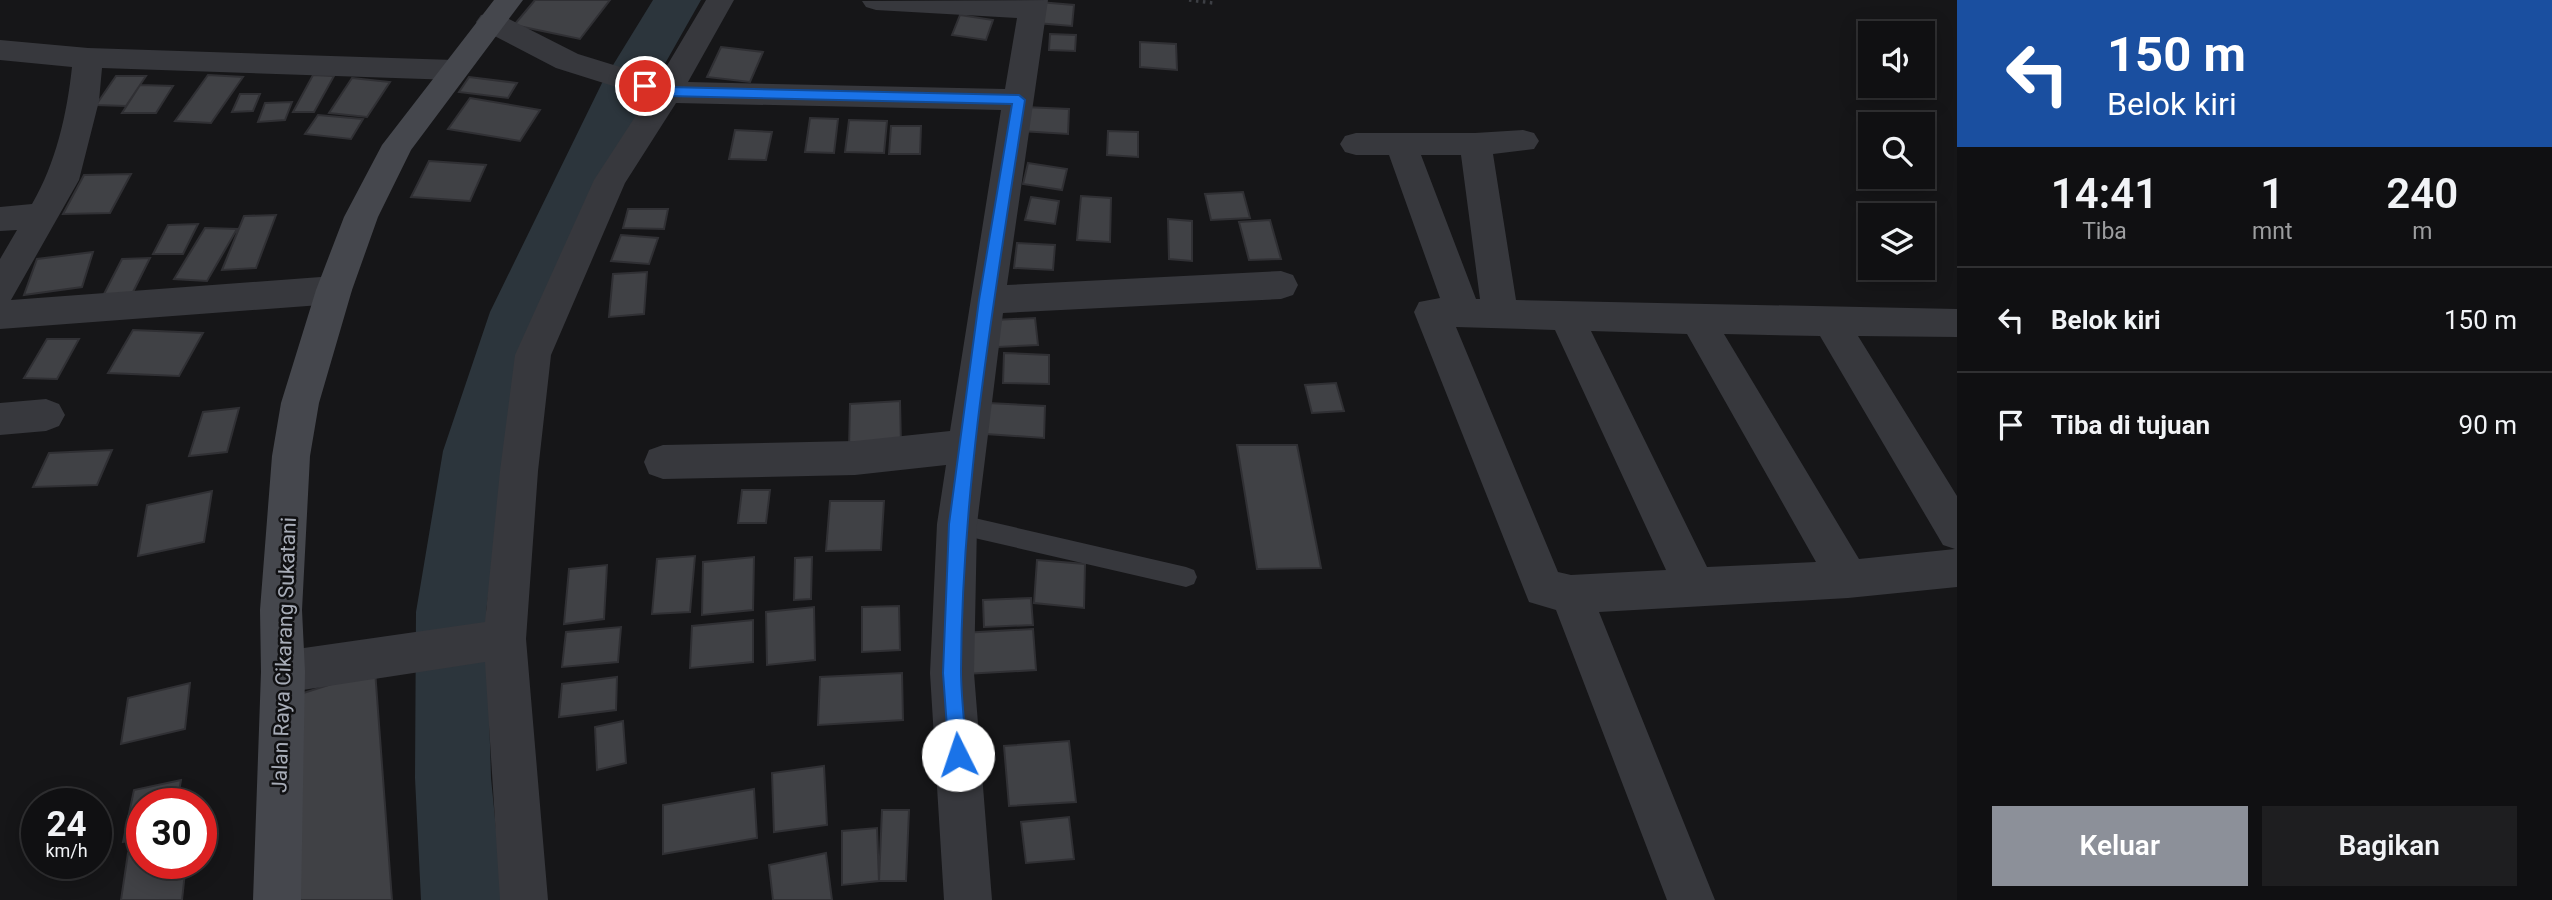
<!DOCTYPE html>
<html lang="id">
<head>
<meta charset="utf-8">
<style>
  :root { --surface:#101012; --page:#1e1e20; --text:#f1f3f6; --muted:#9c9d9f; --line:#303032; --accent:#8c9099 }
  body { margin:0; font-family:Roboto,sans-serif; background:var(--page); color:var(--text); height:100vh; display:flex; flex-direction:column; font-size:26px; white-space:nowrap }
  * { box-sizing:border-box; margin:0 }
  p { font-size:23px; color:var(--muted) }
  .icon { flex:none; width:38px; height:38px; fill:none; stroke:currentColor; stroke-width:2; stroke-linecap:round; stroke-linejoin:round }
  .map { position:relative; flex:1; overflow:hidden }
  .side { display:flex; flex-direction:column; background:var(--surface); width:595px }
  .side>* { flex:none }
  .banner { background:#1a4fa0; color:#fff; overflow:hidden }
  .buttons { position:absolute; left:1858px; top:21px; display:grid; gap:14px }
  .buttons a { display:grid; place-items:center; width:77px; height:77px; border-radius:0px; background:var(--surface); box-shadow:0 4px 18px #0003,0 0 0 2px var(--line); font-size:35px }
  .speed { position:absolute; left:21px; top:788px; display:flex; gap:14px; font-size:35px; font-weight:700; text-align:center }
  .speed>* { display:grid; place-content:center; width:91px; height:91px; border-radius:50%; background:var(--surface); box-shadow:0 4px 18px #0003,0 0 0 2px var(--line); line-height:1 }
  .speed small { font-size:18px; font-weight:400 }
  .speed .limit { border:10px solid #d22; background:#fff; color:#111 }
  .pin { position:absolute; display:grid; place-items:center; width:60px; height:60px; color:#fff; margin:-30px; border:4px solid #fff; border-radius:50%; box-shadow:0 2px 7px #0007 }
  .me { position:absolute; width:77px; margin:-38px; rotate:356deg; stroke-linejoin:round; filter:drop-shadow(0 0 5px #0008) }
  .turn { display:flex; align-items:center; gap:24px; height:147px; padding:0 35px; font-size:32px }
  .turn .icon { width:91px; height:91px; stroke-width:2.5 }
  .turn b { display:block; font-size:49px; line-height:60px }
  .eta { display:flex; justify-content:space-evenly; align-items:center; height:119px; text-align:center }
  .eta b { font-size:42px; font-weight:600; line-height:49px }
  .button { display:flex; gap:14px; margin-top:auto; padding:14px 35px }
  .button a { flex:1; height:80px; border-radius:0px; background:var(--accent); color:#fff; font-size:28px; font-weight:600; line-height:80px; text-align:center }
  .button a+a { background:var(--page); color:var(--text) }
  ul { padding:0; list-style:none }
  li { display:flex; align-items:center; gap:21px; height:105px; padding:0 35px; border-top:2px solid var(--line) }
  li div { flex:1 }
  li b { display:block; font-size:26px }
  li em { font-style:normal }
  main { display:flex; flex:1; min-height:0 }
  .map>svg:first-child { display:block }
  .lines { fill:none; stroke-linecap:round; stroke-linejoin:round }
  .river { fill:#2c353c; fill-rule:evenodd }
  .building { fill:#404145; stroke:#303034; stroke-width:2 }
  .path { stroke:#3d3f44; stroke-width:3.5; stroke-dasharray:2.5 4.5; stroke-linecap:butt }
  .service { fill:#37383d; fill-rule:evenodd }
  .minor { fill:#37383d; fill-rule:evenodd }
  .secondary { fill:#45474d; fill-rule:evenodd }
  .route { fill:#1a73e8; stroke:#114b97; stroke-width:2 }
  .labels { text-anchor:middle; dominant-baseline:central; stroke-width:5; stroke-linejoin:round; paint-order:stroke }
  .street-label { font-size:21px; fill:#a8adb8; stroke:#111113 }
</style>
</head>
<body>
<main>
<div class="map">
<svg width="1957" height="900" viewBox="0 0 1957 900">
  <rect width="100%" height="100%" fill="#161618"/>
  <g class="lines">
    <path class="river" d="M 653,0 L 701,0 L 654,83 L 550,312 L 507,451 L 486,612 L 491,778 L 503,900 L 421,900 L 415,778 L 416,612 L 443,451 L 490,312 L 602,83 Z"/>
  </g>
  <path class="building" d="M 535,0 L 610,0 L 580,39 L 514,25 Z
    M 1039,2 L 1074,5 L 1072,26 L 1036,23 Z
    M 960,15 L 993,20 L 986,40 L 952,35 Z
    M 1050,34 L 1076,35 L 1075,51 L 1049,50 Z
    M 1140,42 L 1176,44 L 1177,70 L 1140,67 Z
    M 721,47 L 763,52 L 750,82 L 707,77 Z
    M 208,75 L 243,77 L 211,123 L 175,121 Z
    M 313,75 L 334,76 L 314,112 L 293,112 Z
    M 116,76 L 146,76 L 126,106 L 96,105 Z
    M 469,77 L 517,83 L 508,98 L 459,92 Z
    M 352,78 L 390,82 L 367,117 L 329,113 Z
    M 140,85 L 173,86 L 156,113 L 122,113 Z
    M 240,94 L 260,94 L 253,111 L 232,112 Z
    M 470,98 L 540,110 L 520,141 L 448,129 Z
    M 292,102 L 285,120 L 258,122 L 265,103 Z
    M 1024,107 L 1069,109 L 1068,134 L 1021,131 Z
    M 318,115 L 363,119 L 351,139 L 305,134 Z
    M 810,118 L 838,119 L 834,153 L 805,152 Z
    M 849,120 L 887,121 L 884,153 L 845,152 Z
    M 891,126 L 921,126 L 920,154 L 889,154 Z
    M 735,130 L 772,132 L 766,160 L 729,159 Z
    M 1108,131 L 1138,132 L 1138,157 L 1107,155 Z
    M 429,161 L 486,165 L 470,201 L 411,197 Z
    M 1028,163 L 1067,169 L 1062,190 L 1023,184 Z
    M 131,174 L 110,213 L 63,214 L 84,175 Z
    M 1243,192 L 1250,218 L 1211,220 L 1205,194 Z
    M 1081,196 L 1111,198 L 1110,242 L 1077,240 Z
    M 1031,197 L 1059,201 L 1055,224 L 1025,220 Z
    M 628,209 L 668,209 L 664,229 L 623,228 Z
    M 276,215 L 256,268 L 222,270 L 244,216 Z
    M 1168,219 L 1192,221 L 1192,261 L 1169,259 Z
    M 1270,220 L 1281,259 L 1249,260 L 1239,222 Z
    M 198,224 L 183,254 L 153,254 L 168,225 Z
    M 205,228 L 237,229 L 207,281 L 174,279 Z
    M 621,235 L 658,238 L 649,264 L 611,261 Z
    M 1017,243 L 1055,245 L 1053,270 L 1014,268 Z
    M 93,252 L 82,287 L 24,295 L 37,259 Z
    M 150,258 L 132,294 L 104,294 L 122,259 Z
    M 647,272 L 644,314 L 609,317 L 613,274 Z
    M 1035,318 L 1038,345 L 998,347 L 995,320 Z
    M 133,330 L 203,333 L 179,376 L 108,373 Z
    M 47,339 L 79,339 L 57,379 L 24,378 Z
    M 1004,353 L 1049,355 L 1049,384 L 1003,383 Z
    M 1336,383 L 1344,411 L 1312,413 L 1305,385 Z
    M 900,401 L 901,447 L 849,450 L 850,404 Z
    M 988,403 L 1045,406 L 1044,438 L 986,434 Z
    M 239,408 L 227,452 L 189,456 L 203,412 Z
    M 1237,445 L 1297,445 L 1321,568 L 1257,569 Z
    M 112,450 L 97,485 L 33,487 L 49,453 Z
    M 742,490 L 770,490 L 766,523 L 738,523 Z
    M 212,491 L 204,542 L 138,556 L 147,505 Z
    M 830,501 L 884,501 L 881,550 L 826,551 Z
    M 695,556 L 690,612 L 652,614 L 657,559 Z
    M 754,557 L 753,610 L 702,615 L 703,562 Z
    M 812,557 L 811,599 L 794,600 L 795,558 Z
    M 1037,560 L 1085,564 L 1084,608 L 1034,603 Z
    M 607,565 L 604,619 L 564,624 L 569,569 Z
    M 1031,598 L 1033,625 L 984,627 L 983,600 Z
    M 899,606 L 900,650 L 862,652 L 862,607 Z
    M 814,607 L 815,660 L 767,665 L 766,612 Z
    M 753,620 L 753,662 L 690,668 L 692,626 Z
    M 621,627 L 618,662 L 562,667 L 566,632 Z
    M 1033,629 L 1036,670 L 965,674 L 962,633 Z
    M 375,670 L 392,900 L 298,900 L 291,697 Z
    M 902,673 L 903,720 L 818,725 L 820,677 Z
    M 617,677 L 616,710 L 559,717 L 562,684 Z
    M 190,683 L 185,729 L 121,744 L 128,698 Z
    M 623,721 L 626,763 L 597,770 L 595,727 Z
    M 1069,741 L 1076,802 L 1009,806 L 1004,746 Z
    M 824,766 L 827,825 L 774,832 L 772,773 Z
    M 181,780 L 177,803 L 142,803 L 142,838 L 123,842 L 134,790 Z
    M 754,789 L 757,838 L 663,854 L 663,805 Z
    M 882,810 L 909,810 L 906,881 L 879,881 Z
    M 1069,817 L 1074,859 L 1026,863 L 1021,822 Z
    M 877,828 L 879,881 L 842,885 L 842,831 Z
    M 142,850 L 142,863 L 186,863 L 182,900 L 121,900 L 128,853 Z
    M 826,853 L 832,900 L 773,900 L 769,865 Z"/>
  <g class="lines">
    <path class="path" d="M 1189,0 L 1213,3 L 1214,0"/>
    <path class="service" d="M 957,514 L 1186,567 L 1194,570 L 1197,577 L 1194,584 L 1186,587 L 957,534 L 949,531 L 946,524 L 949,517 Z"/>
    <path class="minor" d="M 706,0 L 734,0 L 688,82 L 1005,89 L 1017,18 L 876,10 L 866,7 L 862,1 L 1048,0 L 1007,285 L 1281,271 L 1293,275 L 1298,285 L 1293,295 L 1281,299 L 1003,313 L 977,524 L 974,673 L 992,900 L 944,900 L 930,673 L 937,524 L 946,465 L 855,475 L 663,479 L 649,474 L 644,462 L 649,450 L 663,445 L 855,441 L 950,431 L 1001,110 L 676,103 L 625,183 L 551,355 L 538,471 L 526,639 L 548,900 L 500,900 L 485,662 L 283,693 L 268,687 L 261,672 L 268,657 L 283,651 L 485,622 L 500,471 L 515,355 L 594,180 L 648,97 L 556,68 L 481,29 L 476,22 L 481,15 L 491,13 L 501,15 L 578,54 L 659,79 Z
      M 0,40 L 88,48 L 454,60 L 465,63 L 469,70 L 465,77 L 454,80 L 102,68 L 99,101 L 79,180 L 11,300 L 334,276 L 346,280 L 352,290 L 346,300 L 334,304 L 0,329 L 0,259 L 17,230 L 0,231 L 0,207 L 32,204 C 56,163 67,114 72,67 L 0,60 Z
      M 1523,130 L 1534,133 L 1539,141 L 1534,149 L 1493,154 L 1516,300 L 1957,309 L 1957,337 L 1858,336 L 1957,496 L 1957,587 L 1848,598 L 1599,612 L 1715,900 L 1667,900 L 1556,610 L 1529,602 L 1414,312 L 1419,302 L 1440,298 L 1389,155 L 1356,155 L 1345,152 L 1340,144 L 1345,136 L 1356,133 L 1475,133 ZM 1421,155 L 1461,155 L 1480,299 L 1476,299 ZM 1456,327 L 1555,330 L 1666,570 L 1571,575 L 1558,572 ZM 1591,331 L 1687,334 L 1816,562 L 1707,567 ZM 1724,334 L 1820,336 L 1943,545 L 1955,549 L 1859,559 Z
      M 46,399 L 59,404 L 65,415 L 59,426 L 46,431 L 0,435 L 0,403 Z"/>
    <path class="secondary" d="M 494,0 L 523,0 L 411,150 L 378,217 L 352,290 L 319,403 L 310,456 L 302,610 L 305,672 L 301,900 L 253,900 L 261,672 L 260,610 L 272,456 L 281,403 L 316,290 L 344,217 L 382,145 Z"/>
  </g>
  <path class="route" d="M 645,81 L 667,87 L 1019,95 L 1025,100 C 996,288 962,478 961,670 C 961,698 965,727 967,755 L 965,761 L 958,764 L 952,761 L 949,755 L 943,673 L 949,524 L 979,300 L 1012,104 L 667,96 L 640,89 L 638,86 Z"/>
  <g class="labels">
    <g class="street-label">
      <text transform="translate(284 655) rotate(-88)">Jalan Raya Cikarang Sukatani</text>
    </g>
  </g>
</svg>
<div class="buttons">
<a><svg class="icon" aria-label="sound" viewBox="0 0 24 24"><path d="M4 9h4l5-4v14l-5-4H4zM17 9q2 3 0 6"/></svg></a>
<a><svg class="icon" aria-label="search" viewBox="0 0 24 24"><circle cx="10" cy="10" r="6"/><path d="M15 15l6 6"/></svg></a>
<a><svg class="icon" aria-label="layers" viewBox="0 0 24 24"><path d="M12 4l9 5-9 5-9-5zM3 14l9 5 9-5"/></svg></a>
</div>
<div class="speed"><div>24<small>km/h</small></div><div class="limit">30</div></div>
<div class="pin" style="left:645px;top:86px;background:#d93025"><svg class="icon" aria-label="arrive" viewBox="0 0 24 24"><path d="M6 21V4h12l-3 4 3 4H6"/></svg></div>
<svg class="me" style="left:958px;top:755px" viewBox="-20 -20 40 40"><circle r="19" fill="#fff"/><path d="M0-13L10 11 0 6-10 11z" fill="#1a73e8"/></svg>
</div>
<section class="side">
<div class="banner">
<div class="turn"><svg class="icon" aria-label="left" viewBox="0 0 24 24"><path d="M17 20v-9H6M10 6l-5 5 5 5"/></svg><div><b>150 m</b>Belok kiri</div></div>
</div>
<div class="eta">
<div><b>14:41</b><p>Tiba</p></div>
<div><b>1</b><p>mnt</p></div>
<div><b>240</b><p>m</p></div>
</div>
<ul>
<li><svg class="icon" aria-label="left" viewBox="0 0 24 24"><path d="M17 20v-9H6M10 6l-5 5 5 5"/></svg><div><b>Belok kiri</b></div><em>150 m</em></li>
<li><svg class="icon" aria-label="arrive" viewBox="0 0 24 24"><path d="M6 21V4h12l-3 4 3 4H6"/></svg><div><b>Tiba di tujuan</b></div><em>90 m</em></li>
</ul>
<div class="button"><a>Keluar</a><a>Bagikan</a></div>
</section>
</main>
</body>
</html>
